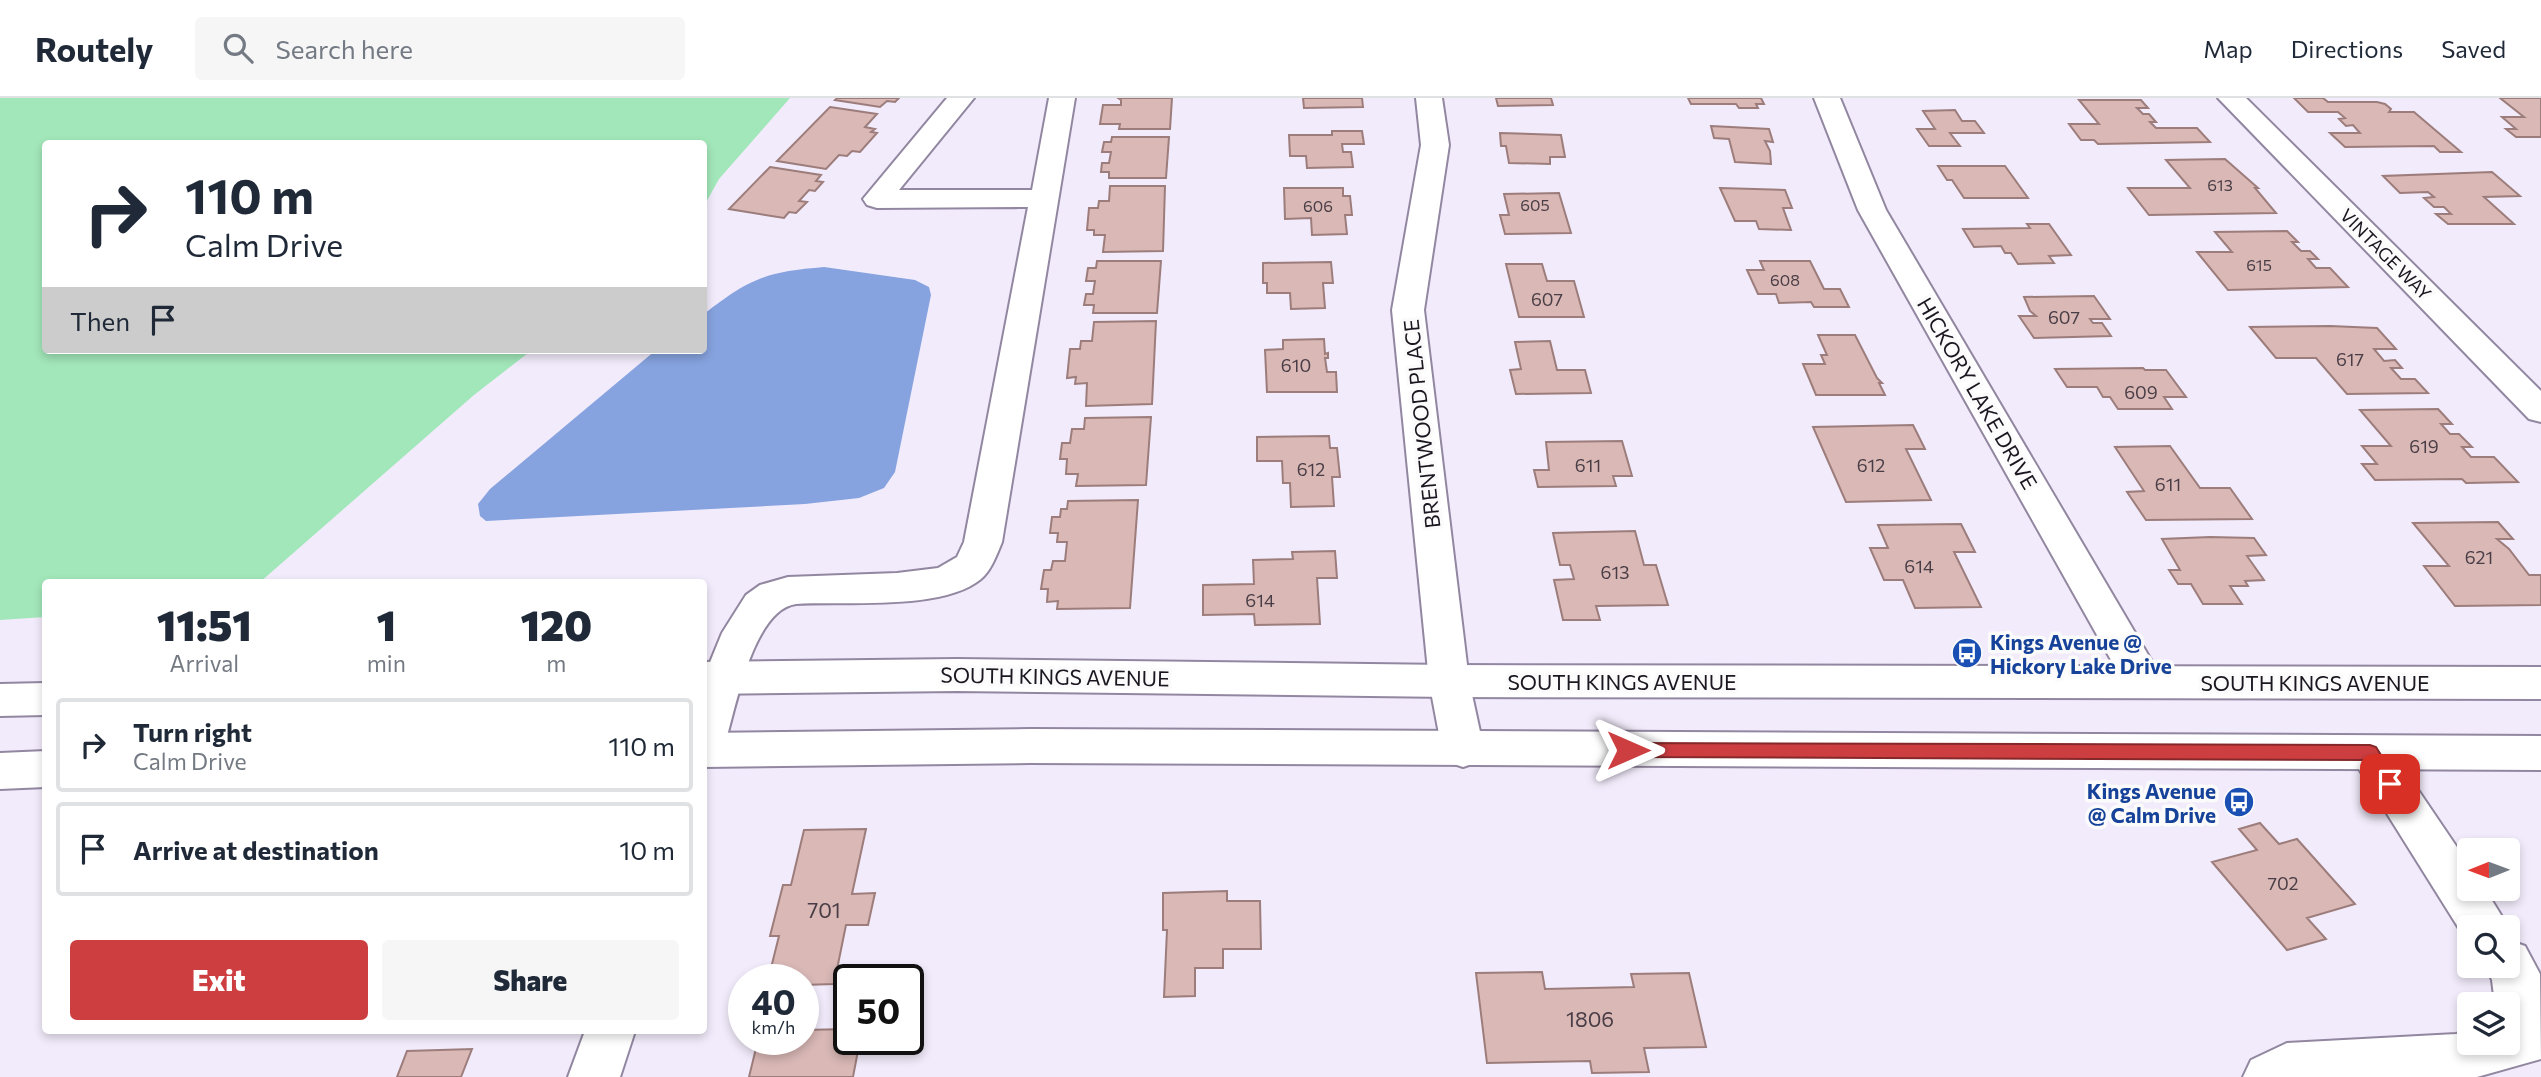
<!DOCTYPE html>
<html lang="en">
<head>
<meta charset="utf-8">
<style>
  :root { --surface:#fff; --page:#f6f6f7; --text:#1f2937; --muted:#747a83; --line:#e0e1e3; --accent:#cd3e41 }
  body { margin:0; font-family:Commissioner,sans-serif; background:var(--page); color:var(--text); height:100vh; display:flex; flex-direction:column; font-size:26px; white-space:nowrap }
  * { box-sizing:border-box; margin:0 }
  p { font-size:23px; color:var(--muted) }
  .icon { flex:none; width:38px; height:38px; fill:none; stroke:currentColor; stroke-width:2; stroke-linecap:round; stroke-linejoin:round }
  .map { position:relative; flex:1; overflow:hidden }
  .details { position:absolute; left:42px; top:481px; width:665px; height:455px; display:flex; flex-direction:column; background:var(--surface); border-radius:7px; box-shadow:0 4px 10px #0003 }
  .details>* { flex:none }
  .banner { position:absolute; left:42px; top:42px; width:665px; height:214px; border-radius:7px; box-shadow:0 4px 10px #0003; background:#fff; color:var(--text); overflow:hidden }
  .needle { width:46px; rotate:269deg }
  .fabs { position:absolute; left:2457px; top:740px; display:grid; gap:14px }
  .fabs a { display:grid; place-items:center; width:63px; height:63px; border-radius:7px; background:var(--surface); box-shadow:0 4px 10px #0003; font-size:35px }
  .speed { position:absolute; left:728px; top:866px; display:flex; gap:14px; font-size:35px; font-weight:700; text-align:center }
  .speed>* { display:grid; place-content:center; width:91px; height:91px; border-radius:50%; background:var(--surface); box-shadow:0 4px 10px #0003; line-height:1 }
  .speed small { font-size:18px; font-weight:400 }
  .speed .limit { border:4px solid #111; border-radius:10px; background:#fff; color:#111 }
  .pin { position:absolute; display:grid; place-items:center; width:60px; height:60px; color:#fff; margin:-30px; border-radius:14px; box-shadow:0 4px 10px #0006 }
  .me { position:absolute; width:77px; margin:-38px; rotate:90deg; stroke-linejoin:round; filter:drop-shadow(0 0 5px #0008) }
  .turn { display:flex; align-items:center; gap:24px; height:147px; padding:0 28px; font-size:32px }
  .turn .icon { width:91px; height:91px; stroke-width:2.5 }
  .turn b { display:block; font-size:49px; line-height:60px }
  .then { display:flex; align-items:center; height:66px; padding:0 28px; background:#0003; gap:14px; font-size:26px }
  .eta { display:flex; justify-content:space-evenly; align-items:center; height:119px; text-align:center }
  .eta b { font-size:42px; font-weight:800; line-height:49px }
  .primary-button { display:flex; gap:14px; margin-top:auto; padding:14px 28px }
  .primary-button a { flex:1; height:80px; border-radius:7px; background:var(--accent); color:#fff; font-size:28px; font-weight:800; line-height:80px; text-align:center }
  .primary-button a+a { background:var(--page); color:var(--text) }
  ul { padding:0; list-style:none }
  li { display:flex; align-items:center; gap:21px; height:94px; margin:0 14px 10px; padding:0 14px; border:4px solid var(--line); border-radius:7px }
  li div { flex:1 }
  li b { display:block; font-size:26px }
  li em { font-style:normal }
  header { display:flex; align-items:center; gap:42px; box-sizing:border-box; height:98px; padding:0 35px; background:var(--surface); border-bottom:2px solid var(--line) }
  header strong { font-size:33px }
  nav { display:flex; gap:38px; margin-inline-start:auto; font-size:24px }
  .search { width:490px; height:63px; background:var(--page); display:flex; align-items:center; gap:18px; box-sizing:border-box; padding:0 24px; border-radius:7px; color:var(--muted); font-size:26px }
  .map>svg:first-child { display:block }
  .green { fill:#a2e7b9 }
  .water { fill:#86a3df }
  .building { fill:#d9b8b6; stroke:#9c7d7b; stroke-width:2 }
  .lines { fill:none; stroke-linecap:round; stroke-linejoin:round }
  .minor-casing { stroke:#9287a0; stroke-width:4 }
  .secondary-casing { stroke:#9287a0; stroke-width:4 }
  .minor { fill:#fff; fill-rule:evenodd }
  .secondary { fill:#fff; fill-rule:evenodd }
  .route { fill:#cd3e41; stroke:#85282a; stroke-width:2 }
  .labels { text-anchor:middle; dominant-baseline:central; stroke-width:7; stroke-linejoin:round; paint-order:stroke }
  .far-number-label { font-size:16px; fill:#4a3e46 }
  .far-street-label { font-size:18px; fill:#1b1620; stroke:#fbfbfb }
  .number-label { font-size:18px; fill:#4a3e46 }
  .street-label { font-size:21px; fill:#1b1620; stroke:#fbfbfb }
  .transit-label { font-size:21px; font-weight:bold; fill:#164399; stroke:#fbfbfb; text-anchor:start }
  .near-number-label { font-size:21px; fill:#4a3e46 }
</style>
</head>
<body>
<header>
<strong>Routely</strong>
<div class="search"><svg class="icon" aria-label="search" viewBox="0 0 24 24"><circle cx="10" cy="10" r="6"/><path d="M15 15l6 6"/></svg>Search here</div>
<nav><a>Map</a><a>Directions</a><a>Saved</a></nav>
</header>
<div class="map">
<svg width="2541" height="979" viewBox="0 0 2541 979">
  <rect width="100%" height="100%" fill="#f2ebfb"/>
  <path class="green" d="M 0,0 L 790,0 L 719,81 L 704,108 L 704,46 L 46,46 L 46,252 L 532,252 L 474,297 L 259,485 L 46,485 L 45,519 L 0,522 Z"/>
  <path class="water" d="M 824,169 L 915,182 L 929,189 L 931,197 L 895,374 L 884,390 L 859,400 L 805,406 L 486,423 L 480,418 L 478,406 L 490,391 L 656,252 L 704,252 L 704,216 C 750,180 766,174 824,169 Z"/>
  <path class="building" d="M 837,0 L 899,0 L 895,4 L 887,3 L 880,9 L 835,2 Z
    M 1118,0 L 1172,0 L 1170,31 L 1119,31 L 1120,26 L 1100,26 L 1103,7 L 1121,7 L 1121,2 Z
    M 1303,0 L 1362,0 L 1363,9 L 1304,10 Z
    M 1496,0 L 1551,0 L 1553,7 L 1498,8 Z
    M 1688,0 L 1761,0 L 1764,6 L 1756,6 L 1758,10 L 1739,10 L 1736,6 L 1691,6 Z
    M 2294,0 L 2323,0 L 2328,4 L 2377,4 L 2385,6 L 2391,11 L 2389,14 L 2414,14 L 2461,54 L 2440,54 L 2434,48 L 2345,49 L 2330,35 L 2360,35 L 2353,27 L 2346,28 L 2339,21 L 2345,20 L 2338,14 L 2308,14 Z
    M 2500,0 L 2541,0 L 2541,39 L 2516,39 L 2506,31 L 2516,31 L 2502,19 L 2524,19 Z
    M 2079,2 L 2141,2 L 2148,10 L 2137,10 L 2143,16 L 2149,16 L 2156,24 L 2150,24 L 2156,30 L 2197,30 L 2210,44 L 2098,46 L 2094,42 L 2081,42 L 2069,26 L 2099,26 Z
    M 830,9 L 877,16 L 865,29 L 875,31 L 871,34 L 877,35 L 860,54 L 852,53 L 847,58 L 839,57 L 826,71 L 777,63 Z
    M 1955,12 L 1962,23 L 1975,23 L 1984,35 L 1950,35 L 1960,48 L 1929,48 L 1917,31 L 1935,31 L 1923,13 Z
    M 1711,28 L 1769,31 L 1773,44 L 1765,43 L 1770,53 L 1771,66 L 1735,64 L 1729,41 L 1714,40 Z
    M 1332,33 L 1362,33 L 1364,46 L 1342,46 L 1343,54 L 1351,54 L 1353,69 L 1307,70 L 1306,58 L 1290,58 L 1289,37 L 1332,37 Z
    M 1500,35 L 1561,37 L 1565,59 L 1550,59 L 1550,66 L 1509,65 L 1506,48 L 1501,48 Z
    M 1112,39 L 1169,39 L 1166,80 L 1109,80 L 1109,74 L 1101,74 L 1102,65 L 1109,65 L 1111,54 L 1102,54 L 1104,44 L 1111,44 Z
    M 2225,61 L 2258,90 L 2255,90 L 2276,115 L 2149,117 L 2128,90 L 2190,90 L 2166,62 Z
    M 1938,68 L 2005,68 L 2028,100 L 1964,100 L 1952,82 L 1947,82 Z
    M 770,69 L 821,77 L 816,83 L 823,84 L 815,93 L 809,92 L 799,103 L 807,104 L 796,115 L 789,114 L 784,120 L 729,111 Z
    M 2492,74 L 2520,98 L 2484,99 L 2514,126 L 2448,126 L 2436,116 L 2451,116 L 2444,109 L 2434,109 L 2424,100 L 2434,99 L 2428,94 L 2400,95 L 2383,78 Z
    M 1110,88 L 1165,88 L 1163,153 L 1103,154 L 1105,137 L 1094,137 L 1094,132 L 1087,132 L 1089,110 L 1098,110 L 1099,103 L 1109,103 Z
    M 1284,90 L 1343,90 L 1343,98 L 1350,98 L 1352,117 L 1345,117 L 1347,136 L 1312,137 L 1311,120 L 1285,121 Z
    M 1720,90 L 1785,92 L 1792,110 L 1783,110 L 1791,132 L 1759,131 L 1756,123 L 1735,123 Z
    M 1559,95 L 1571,135 L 1505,136 L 1500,117 L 1509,117 L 1504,96 Z
    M 2027,126 L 2049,126 L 2071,157 L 2049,158 L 2054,165 L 2018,166 L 2011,155 L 2005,155 L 2001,148 L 1974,149 L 1963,131 L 2030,130 Z
    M 2287,133 L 2298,144 L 2292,144 L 2301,153 L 2310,153 L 2318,161 L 2308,161 L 2316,170 L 2330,170 L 2348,189 L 2228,192 L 2197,154 L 2232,154 L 2215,134 Z
    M 1097,163 L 1161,163 L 1157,215 L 1093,215 L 1094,207 L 1084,207 L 1086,196 L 1093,196 L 1095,183 L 1086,183 L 1088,170 L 1096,170 Z
    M 1760,163 L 1810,163 L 1824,191 L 1840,191 L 1849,209 L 1814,209 L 1811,204 L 1779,205 L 1776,196 L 1758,196 L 1747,172 L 1764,172 Z
    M 1331,164 L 1333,185 L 1323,185 L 1325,210 L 1291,211 L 1290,195 L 1267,195 L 1267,185 L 1263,185 L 1263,165 Z
    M 1506,166 L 1542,166 L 1547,183 L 1574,183 L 1584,219 L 1519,219 Z
    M 2094,198 L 2110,221 L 2090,221 L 2093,225 L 2102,225 L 2111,238 L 2034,240 L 2019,218 L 2036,218 L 2030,213 L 2024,199 Z
    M 1156,223 L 1152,306 L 1086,308 L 1087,285 L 1075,286 L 1076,279 L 1067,280 L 1070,251 L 1080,251 L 1081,243 L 1092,243 L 1094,224 Z
    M 2330,228 L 2377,230 L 2396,251 L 2374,251 L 2384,263 L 2395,262 L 2402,270 L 2391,270 L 2401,281 L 2415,281 L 2428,295 L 2347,296 L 2316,260 L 2276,260 L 2250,229 Z
    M 1818,237 L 1855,237 L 1877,280 L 1882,285 L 1879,285 L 1885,297 L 1816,297 L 1803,266 L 1825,266 L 1821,257 L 1827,257 Z
    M 1324,241 L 1325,256 L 1328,255 L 1328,260 L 1325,260 L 1327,274 L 1336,274 L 1337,294 L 1267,294 L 1265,252 L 1283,251 L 1283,242 Z
    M 1550,243 L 1557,272 L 1585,272 L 1591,295 L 1516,296 L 1510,272 L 1521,271 L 1515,244 Z
    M 2143,270 L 2145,272 L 2166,272 L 2186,299 L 2164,299 L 2172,311 L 2118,311 L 2110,299 L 2103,299 L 2097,289 L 2067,289 L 2055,271 Z
    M 2438,311 L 2452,326 L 2441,326 L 2450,336 L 2459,336 L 2472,349 L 2462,349 L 2471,359 L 2494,359 L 2518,384 L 2466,385 L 2462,381 L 2375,382 L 2362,366 L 2377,366 L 2362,348 L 2391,348 L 2360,312 Z
    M 1151,319 L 1146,387 L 1076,388 L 1078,376 L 1066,376 L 1067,361 L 1060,361 L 1062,345 L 1070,345 L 1072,331 L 1084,331 L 1085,320 Z
    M 1913,327 L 1925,351 L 1906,351 L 1931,402 L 1846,404 L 1813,329 Z
    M 1329,338 L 1330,350 L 1337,350 L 1340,379 L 1332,379 L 1334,408 L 1291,409 L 1290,385 L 1283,385 L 1282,363 L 1257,363 L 1257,339 Z
    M 1622,343 L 1632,378 L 1613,378 L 1616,388 L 1538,389 L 1534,372 L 1549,372 L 1546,344 Z
    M 2170,348 L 2200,390 L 2230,390 L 2252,421 L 2146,422 L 2127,394 L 2144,393 L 2115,349 Z
    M 1138,402 L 1130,510 L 1057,511 L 1058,503 L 1047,504 L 1048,491 L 1041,491 L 1044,472 L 1051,472 L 1053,463 L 1065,463 L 1067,444 L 1057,444 L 1058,435 L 1050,435 L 1052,419 L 1060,419 L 1061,411 L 1067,411 L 1068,403 Z
    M 2498,424 L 2513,441 L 2497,441 L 2509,451 L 2529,477 L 2541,477 L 2541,507 L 2455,508 L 2424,468 L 2449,468 L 2413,425 Z
    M 1961,426 L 1975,454 L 1954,454 L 1981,509 L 1915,510 L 1903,482 L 1884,482 L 1870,450 L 1888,450 L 1878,427 Z
    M 1635,433 L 1644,467 L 1656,467 L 1668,507 L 1596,508 L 1600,522 L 1563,522 L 1554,482 L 1574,481 L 1570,467 L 1560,467 L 1553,435 Z
    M 2210,439 L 2254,440 L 2266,457 L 2247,458 L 2264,482 L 2245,483 L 2248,488 L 2230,488 L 2242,506 L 2203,506 L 2191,486 L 2178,486 L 2169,472 L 2180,472 L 2162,441 Z
    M 1335,453 L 1337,480 L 1317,480 L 1320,526 L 1255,527 L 1254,516 L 1203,517 L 1203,487 L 1254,486 L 1253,462 L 1293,461 L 1292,454 Z
    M 2260,725 L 2279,746 L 2297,741 L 2355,806 L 2307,820 L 2326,841 L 2287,852 L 2212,764 L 2257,752 L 2239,731 Z
    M 866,731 L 852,796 L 875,795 L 868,827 L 846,827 L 834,886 L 803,887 L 803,882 L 768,882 L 779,838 L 770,838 L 783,787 L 791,787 L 804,732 Z
    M 1227,793 L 1227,803 L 1260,803 L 1261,851 L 1223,851 L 1223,870 L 1195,870 L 1195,898 L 1164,899 L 1167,832 L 1163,832 L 1163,795 Z
    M 1542,874 L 1545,891 L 1634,889 L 1631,876 L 1689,875 L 1706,949 L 1644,950 L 1649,974 L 1592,975 L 1590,963 L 1487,965 L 1476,875 Z
    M 849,931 L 849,942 L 860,942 L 853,979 L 749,979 L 758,942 L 803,942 L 803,932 Z
    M 472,951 L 461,979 L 397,979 L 407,953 Z"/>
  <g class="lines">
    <g class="minor-casing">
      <path id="minor" d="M 947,0 L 974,0 L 899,92 L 1032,92 L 1049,0 L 1075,0 L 1002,444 C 997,456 991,473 981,481 C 943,513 844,503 796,506 C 753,512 736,609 725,645 L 719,657 L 704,662 L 704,579 L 722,535 L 746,497 L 760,487 L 788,479 L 897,475 L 938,470 L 957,459 L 964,444 L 1028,109 L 877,110 L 867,107 L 863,101 Z
        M 1416,0 L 1442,0 L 1449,47 L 1424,212 L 1469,583 L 1484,652 L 1478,664 L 1463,669 L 1448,664 L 1442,652 L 1429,583 L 1392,212 L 1421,47 Z
        M 1814,0 L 1840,0 L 1886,112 L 2157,572 L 2163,583 L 2157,594 L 2143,599 L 2129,594 L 1858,112 Z
        M 2218,0 L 2246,0 L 2541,293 L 2541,324 L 2529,321 Z
        M 2370,638 L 2385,643 L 2469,767 L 2469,791 L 2485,791 L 2509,830 L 2508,832 L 2508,830 L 2469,830 L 2468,845 L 2349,655 L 2355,643 Z
        M 2508,842 L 2525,848 L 2540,876 L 2541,961 L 2477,979 L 2243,979 L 2251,962 L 2287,945 L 2456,936 L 2469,933 L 2469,945 L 2508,945 L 2508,906 L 2495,906 L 2492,882 L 2486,868 L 2508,868 Z
        M 585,933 L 635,933 L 620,979 L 568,979 Z"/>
    </g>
    <g class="secondary-casing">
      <path id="secondary" d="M 957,561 L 1449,567 L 2541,569 L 2541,601 L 1449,599 L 957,593 L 704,596 L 704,564 Z
        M 46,585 L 46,617 L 0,618 L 0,586 Z
        M 1030,631 L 2541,638 L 2541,672 L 1030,665 L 704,669 L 704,635 Z
        M 46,653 L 46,689 L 0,691 L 0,655 Z"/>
    </g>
    <use href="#minor" class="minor"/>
    <use href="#secondary" class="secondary"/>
  </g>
  <path class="route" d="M 1628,645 L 2370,647 L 2376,649 L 2399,686 L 2397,691 C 2380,697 2373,674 2365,662 L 1628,659 L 1622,657 L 1619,652 L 1622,647 Z"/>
  <defs>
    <g id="bus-disc" transform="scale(1.575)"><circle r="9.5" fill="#1a4fb4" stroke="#fbfbfb"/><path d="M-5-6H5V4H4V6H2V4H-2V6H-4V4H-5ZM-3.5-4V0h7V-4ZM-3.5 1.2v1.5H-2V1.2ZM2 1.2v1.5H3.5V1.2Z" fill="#fff"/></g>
  </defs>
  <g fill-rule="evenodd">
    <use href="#bus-disc" x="1967" y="555"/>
    <use href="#bus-disc" x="2239" y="704"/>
  </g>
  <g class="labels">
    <g class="far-number-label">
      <text x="2220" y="86">613</text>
      <text x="1535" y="106">605</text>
      <text x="1318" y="107">606</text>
      <text x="2259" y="166">615</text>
      <text x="1785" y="181">608</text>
    </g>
    <g class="far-street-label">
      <text transform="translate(2386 156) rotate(45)">VINTAGE WAY</text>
    </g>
    <g class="number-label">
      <text x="1547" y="201">607</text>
      <text x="2064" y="219">607</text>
      <text x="2350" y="261">617</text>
      <text x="1296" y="267">610</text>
      <text x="2141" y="294">609</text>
      <text x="2424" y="348">619</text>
      <text x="1588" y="367">611</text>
      <text x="1871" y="367">612</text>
      <text x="1311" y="371">612</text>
      <text x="2168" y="386">611</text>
      <text x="2479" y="459">621</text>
      <text x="1919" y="468">614</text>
      <text x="1615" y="474">613</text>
      <text x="1260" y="502">614</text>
      <text x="2283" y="785">702</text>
    </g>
    <g class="street-label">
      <text transform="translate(1978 295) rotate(60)">HICKORY LAKE DRIVE</text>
      <text transform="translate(1421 326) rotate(-96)">BRENTWOOD PLACE</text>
      <text transform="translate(1055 578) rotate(1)">SOUTH KINGS AVENUE</text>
      <text x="1622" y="583">SOUTH KINGS AVENUE</text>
      <text x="2315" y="584">SOUTH KINGS AVENUE</text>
    </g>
    <g class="transit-label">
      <text x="1990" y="543">Kings Avenue @<tspan x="1990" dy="24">Hickory Lake Drive</tspan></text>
      <text x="2216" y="692" text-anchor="end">Kings Avenue<tspan x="2216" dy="24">@ Calm Drive</tspan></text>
    </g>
    <g class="near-number-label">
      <text x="824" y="811">701</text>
      <text x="1590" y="920">1806</text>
    </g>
  </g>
</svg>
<div class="fabs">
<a><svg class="needle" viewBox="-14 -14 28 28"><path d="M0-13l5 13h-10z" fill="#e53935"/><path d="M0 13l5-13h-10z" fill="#747a83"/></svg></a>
<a><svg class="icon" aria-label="search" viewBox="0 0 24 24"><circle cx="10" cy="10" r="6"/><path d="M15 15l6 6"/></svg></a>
<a><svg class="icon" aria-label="layers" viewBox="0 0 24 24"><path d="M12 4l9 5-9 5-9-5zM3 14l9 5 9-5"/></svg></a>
</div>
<div class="speed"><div>40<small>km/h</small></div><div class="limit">50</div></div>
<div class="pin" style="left:2390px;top:686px;background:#d93025"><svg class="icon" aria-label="arrive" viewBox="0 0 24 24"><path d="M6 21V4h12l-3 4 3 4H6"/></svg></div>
<svg class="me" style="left:1628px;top:652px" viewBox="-20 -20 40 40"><path d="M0-17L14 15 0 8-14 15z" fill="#cd3e41" stroke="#fff" stroke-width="4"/></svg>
<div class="banner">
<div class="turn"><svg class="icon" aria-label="right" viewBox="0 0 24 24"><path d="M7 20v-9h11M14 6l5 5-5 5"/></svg><div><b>110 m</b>Calm Drive</div></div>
<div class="then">Then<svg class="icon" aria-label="arrive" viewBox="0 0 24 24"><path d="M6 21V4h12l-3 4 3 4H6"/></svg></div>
</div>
<section class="details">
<div class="eta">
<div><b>11:51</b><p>Arrival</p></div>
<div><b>1</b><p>min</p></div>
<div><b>120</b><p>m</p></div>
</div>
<ul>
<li><svg class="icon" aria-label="right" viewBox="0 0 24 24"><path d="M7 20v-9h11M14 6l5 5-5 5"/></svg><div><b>Turn right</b><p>Calm Drive</p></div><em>110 m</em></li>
<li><svg class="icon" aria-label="arrive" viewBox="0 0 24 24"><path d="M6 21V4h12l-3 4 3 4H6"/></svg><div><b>Arrive at destination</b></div><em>10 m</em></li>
</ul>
<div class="primary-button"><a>Exit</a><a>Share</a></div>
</section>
</div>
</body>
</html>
